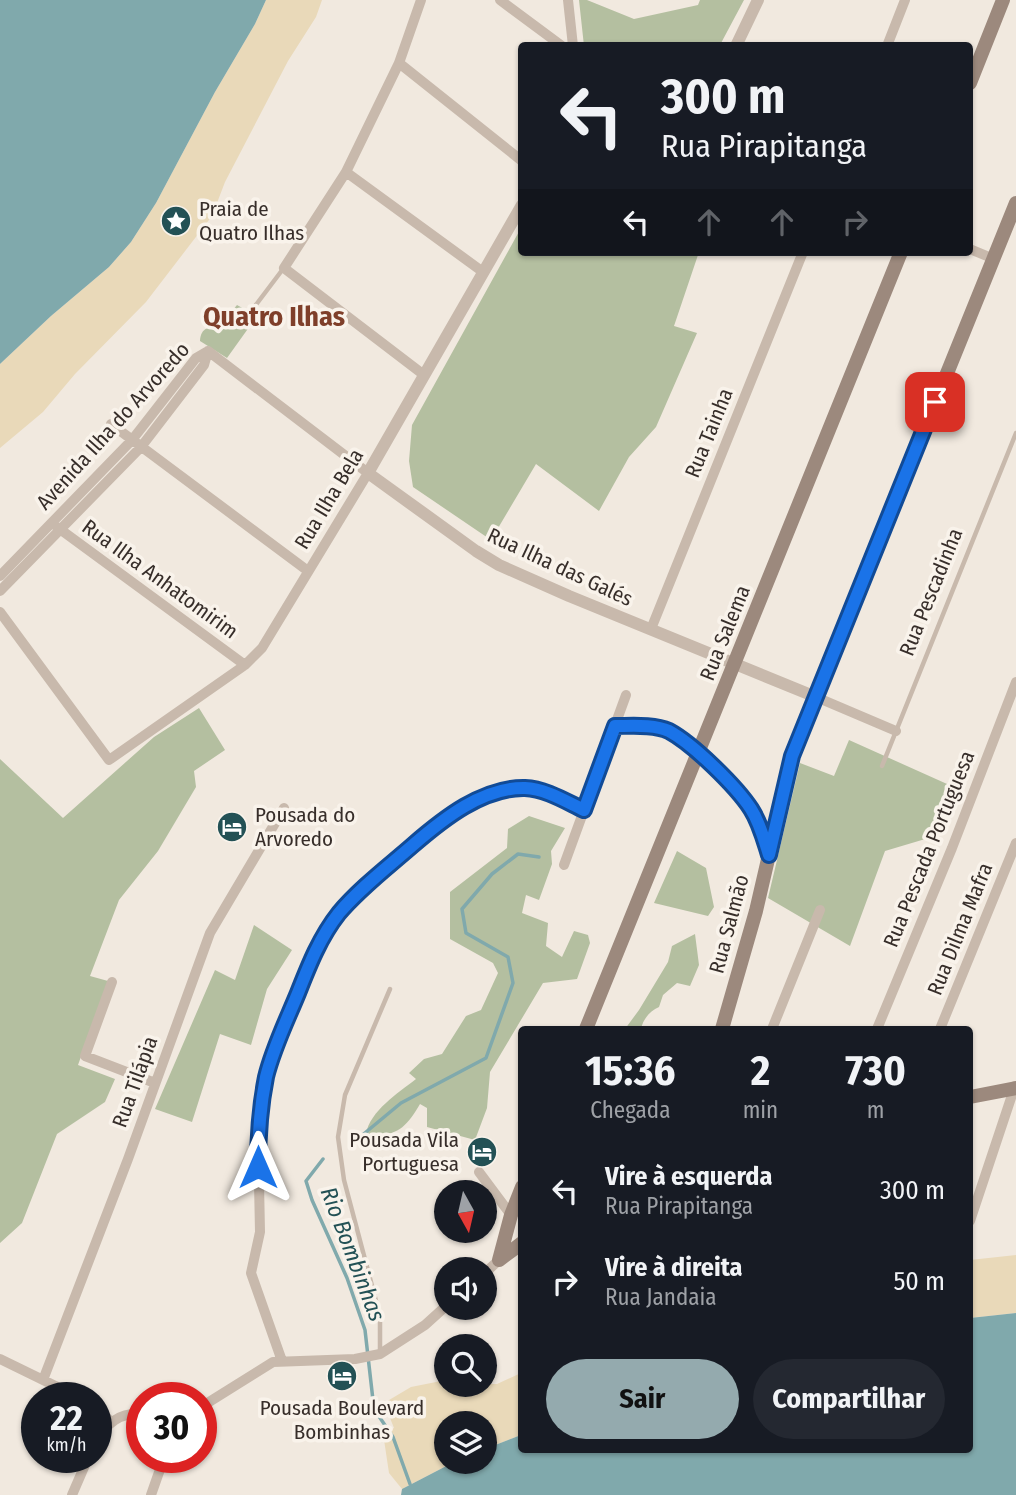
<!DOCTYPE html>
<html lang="pt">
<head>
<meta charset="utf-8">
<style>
  :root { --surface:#171b24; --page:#242831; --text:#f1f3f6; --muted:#9ea1a6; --accent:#94aaae }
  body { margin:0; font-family:"Fira Sans Condensed",sans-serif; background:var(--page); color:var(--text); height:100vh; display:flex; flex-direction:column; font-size:26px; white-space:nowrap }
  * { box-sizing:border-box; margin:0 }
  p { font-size:23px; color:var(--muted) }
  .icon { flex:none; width:38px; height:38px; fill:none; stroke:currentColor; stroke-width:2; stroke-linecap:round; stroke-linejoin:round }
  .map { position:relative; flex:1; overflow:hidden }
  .drawer { position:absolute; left:518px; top:1026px; width:455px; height:427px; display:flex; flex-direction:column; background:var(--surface); border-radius:7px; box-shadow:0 2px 5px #0004 }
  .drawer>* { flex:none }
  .banner { position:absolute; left:518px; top:42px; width:455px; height:214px; border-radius:7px; box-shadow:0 2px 5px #0004; background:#171b24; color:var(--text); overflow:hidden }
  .needle { width:46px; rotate:172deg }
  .tools { position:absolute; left:434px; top:1180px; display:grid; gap:14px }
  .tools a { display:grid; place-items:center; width:63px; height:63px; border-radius:50%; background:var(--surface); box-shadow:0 2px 5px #0004; font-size:35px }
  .speed { position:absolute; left:21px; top:1382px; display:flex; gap:14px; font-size:35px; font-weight:700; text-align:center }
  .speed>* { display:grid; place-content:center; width:91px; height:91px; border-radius:50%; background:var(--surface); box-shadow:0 2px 5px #0004; line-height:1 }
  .speed small { font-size:18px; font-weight:400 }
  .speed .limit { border:10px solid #d22; background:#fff; color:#111 }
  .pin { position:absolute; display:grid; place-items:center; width:60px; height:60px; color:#fff; margin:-30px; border-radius:14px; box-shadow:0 4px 10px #0006 }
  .me { position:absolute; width:77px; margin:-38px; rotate:0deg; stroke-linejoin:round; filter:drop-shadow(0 0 5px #0008) }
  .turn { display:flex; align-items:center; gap:24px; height:147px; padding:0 28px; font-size:32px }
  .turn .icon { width:91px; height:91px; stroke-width:2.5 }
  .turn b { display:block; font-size:49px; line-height:60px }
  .lanes { display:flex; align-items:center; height:66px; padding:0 28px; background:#0003; justify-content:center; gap:35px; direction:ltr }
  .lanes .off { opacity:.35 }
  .eta { display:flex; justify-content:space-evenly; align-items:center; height:119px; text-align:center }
  .eta b { font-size:42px; font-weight:700; line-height:49px }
  .cta { display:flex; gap:14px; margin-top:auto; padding:14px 28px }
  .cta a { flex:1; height:80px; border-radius:42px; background:var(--accent); color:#111; font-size:28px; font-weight:700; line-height:80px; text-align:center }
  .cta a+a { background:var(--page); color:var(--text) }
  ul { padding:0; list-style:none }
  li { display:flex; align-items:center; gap:21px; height:91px; padding:0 28px }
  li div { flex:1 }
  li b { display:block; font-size:26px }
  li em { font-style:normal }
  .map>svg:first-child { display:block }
  .green { fill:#b4bfa0 }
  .sand { fill:#e9d9b9 }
  .water { fill:#80a9ac }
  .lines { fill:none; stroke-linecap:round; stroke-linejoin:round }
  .stream { stroke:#80a9ac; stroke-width:3.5 }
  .service { stroke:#c8b9ac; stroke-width:4.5 }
  .minor { stroke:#c8b9ac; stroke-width:10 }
  .tertiary { stroke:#c8b9ac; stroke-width:12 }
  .secondary { stroke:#9c897d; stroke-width:14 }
  .route-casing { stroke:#114b97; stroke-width:18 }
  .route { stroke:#1a73e8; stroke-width:12 }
  .labels { text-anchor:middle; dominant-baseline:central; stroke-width:7; stroke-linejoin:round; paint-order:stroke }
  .poi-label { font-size:21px; fill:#372e2a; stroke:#f9f3eb; text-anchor:start }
  .street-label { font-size:21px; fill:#372e2a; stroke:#f9f3eb }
  .water-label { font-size:23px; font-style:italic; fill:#235155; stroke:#f9f3eb }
  .district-label { font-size:28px; font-weight:bold; fill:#7f3f2a; stroke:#f9f3eb }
</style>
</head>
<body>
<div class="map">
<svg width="1016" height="1495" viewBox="0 0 1016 1495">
  <rect width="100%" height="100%" fill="#f1e9df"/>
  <path class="green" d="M 579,0 L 587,0 L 634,19 L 698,5 L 700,0 L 744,0 L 720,45 L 584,46 Z
    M 521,228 L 522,252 L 699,252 L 674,326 L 697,333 L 656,427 L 629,457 L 599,511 L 536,464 L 491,540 L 413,487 L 409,461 L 412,425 Z
    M 237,305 L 257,316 L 227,358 L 200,341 C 201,326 210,329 220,322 C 226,318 232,311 237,305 Z
    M 199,708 L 225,750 L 194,771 L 196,787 L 158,851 L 119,900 L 90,976 L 108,981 L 78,1065 L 115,1079 L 105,1102 L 57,1134 L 22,1223 L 0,1243 L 0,759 L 63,818 L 154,737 Z
    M 849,740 L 956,788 L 942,834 L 885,851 L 850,946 L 768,898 L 800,763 L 834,776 Z
    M 529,816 L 565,828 L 551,851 L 552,864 L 539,900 L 526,895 L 522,913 L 548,923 L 546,946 L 562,957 L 574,931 L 588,935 L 590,943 L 577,979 L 543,983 L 490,1072 L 487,1108 L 475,1140 L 427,1127 L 427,1108 L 420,1104 C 406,1128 396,1138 366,1134 C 370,1111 398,1093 416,1079 L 409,1073 L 424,1059 L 442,1054 L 466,1016 L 481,1010 L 498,973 L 493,963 L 450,939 L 450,892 L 507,848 L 508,829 Z
    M 677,851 L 706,868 L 714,907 L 708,916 L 654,903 Z
    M 254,925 L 292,950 L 267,989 L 251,1045 L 220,1034 L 192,1122 L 155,1109 L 215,970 L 235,980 Z
    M 695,934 L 699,965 L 690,986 L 677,983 L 663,995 L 659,1007 C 650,1011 643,1019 641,1029 L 625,1029 L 639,1010 L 668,962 L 672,946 Z"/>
  <path class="sand" d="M 266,0 L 322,0 L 316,17 L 288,61 L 225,182 L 212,216 L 146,302 L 75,374 L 43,412 L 0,448 L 0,364 L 51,316 L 109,267 L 131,242 L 156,203 L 215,92 L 255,24 Z
    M 1016,1255 L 1016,1313 L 970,1318 L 970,1260 Z
    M 521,1373 L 521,1435 L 485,1449 L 485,1423 L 446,1423 L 446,1461 L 456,1461 L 402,1489 L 389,1473 L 383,1433 L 394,1428 L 384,1403 L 411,1387 L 446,1380 L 446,1384 L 497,1384 Z"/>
  <path class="water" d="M 0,0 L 266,0 L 255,24 L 215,92 L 156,203 L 131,242 L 109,267 L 51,316 L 0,364 Z
    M 1016,1313 L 1016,1495 L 401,1495 L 402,1489 L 456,1461 L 485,1461 L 485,1449 L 521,1435 L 522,1449 L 970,1449 L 970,1318 Z"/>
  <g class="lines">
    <path class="stream" d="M 354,1142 L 401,1103 L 486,1058 L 513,983 L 508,957 L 466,933 L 462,909 L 492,874 L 518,854 L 539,857
      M 323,1159 L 306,1181 L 312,1200 L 347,1278 L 365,1330 L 374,1409 L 393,1437 L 410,1484"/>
    <path class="service" d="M 249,314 L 283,269
      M 882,766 L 1016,433
      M 380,1353 L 380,1316 L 344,1180 L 338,1137 L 345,1095 L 390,989"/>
    <path class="minor" d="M 421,0 L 399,63 L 346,172 L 284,268 L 424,375
      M 500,0 L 562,46
      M 568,0 L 573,46
      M 887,46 L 905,0
      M 399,63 L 522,161
      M 346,172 L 483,272
      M 970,249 L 994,259
      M 111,424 L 308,571
      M 57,527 L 245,665
      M 0,576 L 132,440 L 196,358 L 208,351
      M 0,591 L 141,447 L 204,365 L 208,351
      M 0,612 L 109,760 L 245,665 L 262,648 L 368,473 L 208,351
      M 651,629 L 803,252
      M 816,697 L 896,731
      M 615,726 C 631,726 654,724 668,731 C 694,744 747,796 759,823 C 763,832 765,844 769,854
      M 564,865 L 626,695
      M 112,982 L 85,1056 L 155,1083
      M 772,1029 L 820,910
      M 877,1029 L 952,848 L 1016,682
      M 940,1029 L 1016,843
      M 479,1172 L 511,1215
      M 970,1221 L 1015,1086
      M 485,1273 L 499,1260
      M 0,1359 L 80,1398
      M 282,1361 L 251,1273 L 260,1232 L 258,1133 L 266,1076 L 273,1054 L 312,958 L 329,927 L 351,901 L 434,826 L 473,803 L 510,789 L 525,788 L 540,790 L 584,810
      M 43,1380 L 128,1159 L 210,933 L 284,808
      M 96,1407 L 111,1422
      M 201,1407 L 273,1362 L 355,1359 L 380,1354 L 425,1325 L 446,1306
      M 96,1442 C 107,1423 120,1412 142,1414
      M 72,1495 L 88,1458
      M 151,1495 L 164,1458"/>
    <path class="tertiary" d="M 736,46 L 758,0
      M 522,205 L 368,473 L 476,551 L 499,565 L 569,596 L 816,697"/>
    <path class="secondary" d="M 970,83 L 1003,0
      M 586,1029 L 901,252
      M 722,1029 L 756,911 L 792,756 L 1016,203
      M 970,1097 L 1016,1088
      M 499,1260 L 511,1215 L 522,1187
      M 499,1260 L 522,1243"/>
  </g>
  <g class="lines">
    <g class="route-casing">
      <path id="route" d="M 258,1167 C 258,1137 260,1107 266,1077 C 273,1048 287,1020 298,993 C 309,965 320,937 339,913 C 360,888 389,866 413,845 C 443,819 483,787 525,788 C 546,789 565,801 584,810 L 615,726 C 631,726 654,724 669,731 C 693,744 736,786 751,809 C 760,823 764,839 769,855 L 792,756 L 935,402"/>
    </g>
    <use href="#route" class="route"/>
  </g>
  <defs>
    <g id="sight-disc" transform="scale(1.575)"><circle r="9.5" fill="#235155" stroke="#f9f3eb"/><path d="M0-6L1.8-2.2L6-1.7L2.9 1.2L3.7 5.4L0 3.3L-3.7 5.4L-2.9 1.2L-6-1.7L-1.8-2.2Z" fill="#fff"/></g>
    <g id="hotel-disc" transform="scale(1.575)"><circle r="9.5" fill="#235155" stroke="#f9f3eb"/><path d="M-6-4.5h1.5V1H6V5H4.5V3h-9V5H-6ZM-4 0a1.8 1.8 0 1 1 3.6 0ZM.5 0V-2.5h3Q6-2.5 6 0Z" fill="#fff"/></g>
  </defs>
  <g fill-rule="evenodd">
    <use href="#sight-disc" x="176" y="221"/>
    <use href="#hotel-disc" x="232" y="827"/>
    <use href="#hotel-disc" x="482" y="1152"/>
    <use href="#hotel-disc" x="342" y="1376"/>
  </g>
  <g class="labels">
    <g class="poi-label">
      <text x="199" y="209">Praia de<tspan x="199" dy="24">Quatro Ilhas</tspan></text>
      <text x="255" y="815">Pousada do<tspan x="255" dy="24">Arvoredo</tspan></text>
      <text x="459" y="1140" text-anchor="end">Pousada Vila<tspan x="459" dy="24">Portuguesa</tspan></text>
      <text x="342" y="1408" text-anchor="middle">Pousada Boulevard<tspan x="342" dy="24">Bombinhas</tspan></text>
    </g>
    <g class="street-label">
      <text transform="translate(113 426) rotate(-48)">Avenida Ilha do Arvoredo</text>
      <text transform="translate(709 433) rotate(-68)">Rua Tainha</text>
      <text transform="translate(329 499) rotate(-59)">Rua Ilha Bela</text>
      <text transform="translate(560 567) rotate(25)">Rua Ilha das Galés</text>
      <text transform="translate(160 579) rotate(36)">Rua Ilha Anhatomirim</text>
      <text transform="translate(931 592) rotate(-68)">Rua Pescadinha</text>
      <text transform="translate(725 633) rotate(-68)">Rua Salema</text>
      <text transform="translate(929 849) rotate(-68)">Rua Pescada Portuguesa</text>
      <text transform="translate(729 924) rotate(-75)">Rua Salmão</text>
      <text transform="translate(960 929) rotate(-68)">Rua Dilma Mafra</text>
      <text transform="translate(135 1082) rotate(-70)">Rua Tilápia</text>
    </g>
    <g class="water-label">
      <text transform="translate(353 1254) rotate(69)">Rio Bombinhas</text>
    </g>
    <g class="district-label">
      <text x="274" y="316">Quatro Ilhas</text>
    </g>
  </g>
</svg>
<div class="tools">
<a><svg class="needle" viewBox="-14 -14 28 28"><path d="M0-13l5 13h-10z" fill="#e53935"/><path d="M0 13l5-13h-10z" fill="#9ea1a6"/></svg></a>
<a><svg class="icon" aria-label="sound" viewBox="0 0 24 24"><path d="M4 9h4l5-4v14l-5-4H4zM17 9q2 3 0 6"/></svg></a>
<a><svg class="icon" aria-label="search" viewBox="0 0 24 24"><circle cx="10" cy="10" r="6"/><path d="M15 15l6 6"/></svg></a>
<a><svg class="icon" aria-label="layers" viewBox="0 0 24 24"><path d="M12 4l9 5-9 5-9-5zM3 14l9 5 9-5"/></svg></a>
</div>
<div class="speed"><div>22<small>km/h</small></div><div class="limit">30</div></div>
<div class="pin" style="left:935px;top:402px;background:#d93025"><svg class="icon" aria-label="arrive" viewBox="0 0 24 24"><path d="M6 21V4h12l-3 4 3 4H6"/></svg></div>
<svg class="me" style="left:258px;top:1167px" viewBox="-20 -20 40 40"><path d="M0-17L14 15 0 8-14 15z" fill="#1a73e8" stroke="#fff" stroke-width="4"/></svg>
<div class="banner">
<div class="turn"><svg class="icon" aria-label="left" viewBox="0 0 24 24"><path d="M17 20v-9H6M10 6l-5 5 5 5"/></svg><div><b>300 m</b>Rua Pirapitanga</div></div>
<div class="lanes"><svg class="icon" aria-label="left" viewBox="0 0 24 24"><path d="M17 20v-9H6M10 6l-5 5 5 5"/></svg><svg class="icon off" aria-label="ahead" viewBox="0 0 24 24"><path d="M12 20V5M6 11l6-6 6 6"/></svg><svg class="icon off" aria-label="ahead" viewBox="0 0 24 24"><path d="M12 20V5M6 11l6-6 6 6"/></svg><svg class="icon off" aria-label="right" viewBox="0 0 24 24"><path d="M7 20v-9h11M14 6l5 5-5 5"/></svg></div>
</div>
<section class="drawer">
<div class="eta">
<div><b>15:36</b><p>Chegada</p></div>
<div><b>2</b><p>min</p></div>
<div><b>730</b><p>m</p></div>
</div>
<ul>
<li><svg class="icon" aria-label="left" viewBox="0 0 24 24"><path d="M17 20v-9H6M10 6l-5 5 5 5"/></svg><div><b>Vire à esquerda</b><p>Rua Pirapitanga</p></div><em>300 m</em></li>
<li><svg class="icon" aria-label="right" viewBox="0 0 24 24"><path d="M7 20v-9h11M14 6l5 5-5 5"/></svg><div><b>Vire à direita</b><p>Rua Jandaia</p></div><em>50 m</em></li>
</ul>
<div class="cta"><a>Sair</a><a>Compartilhar</a></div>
</section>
</div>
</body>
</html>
